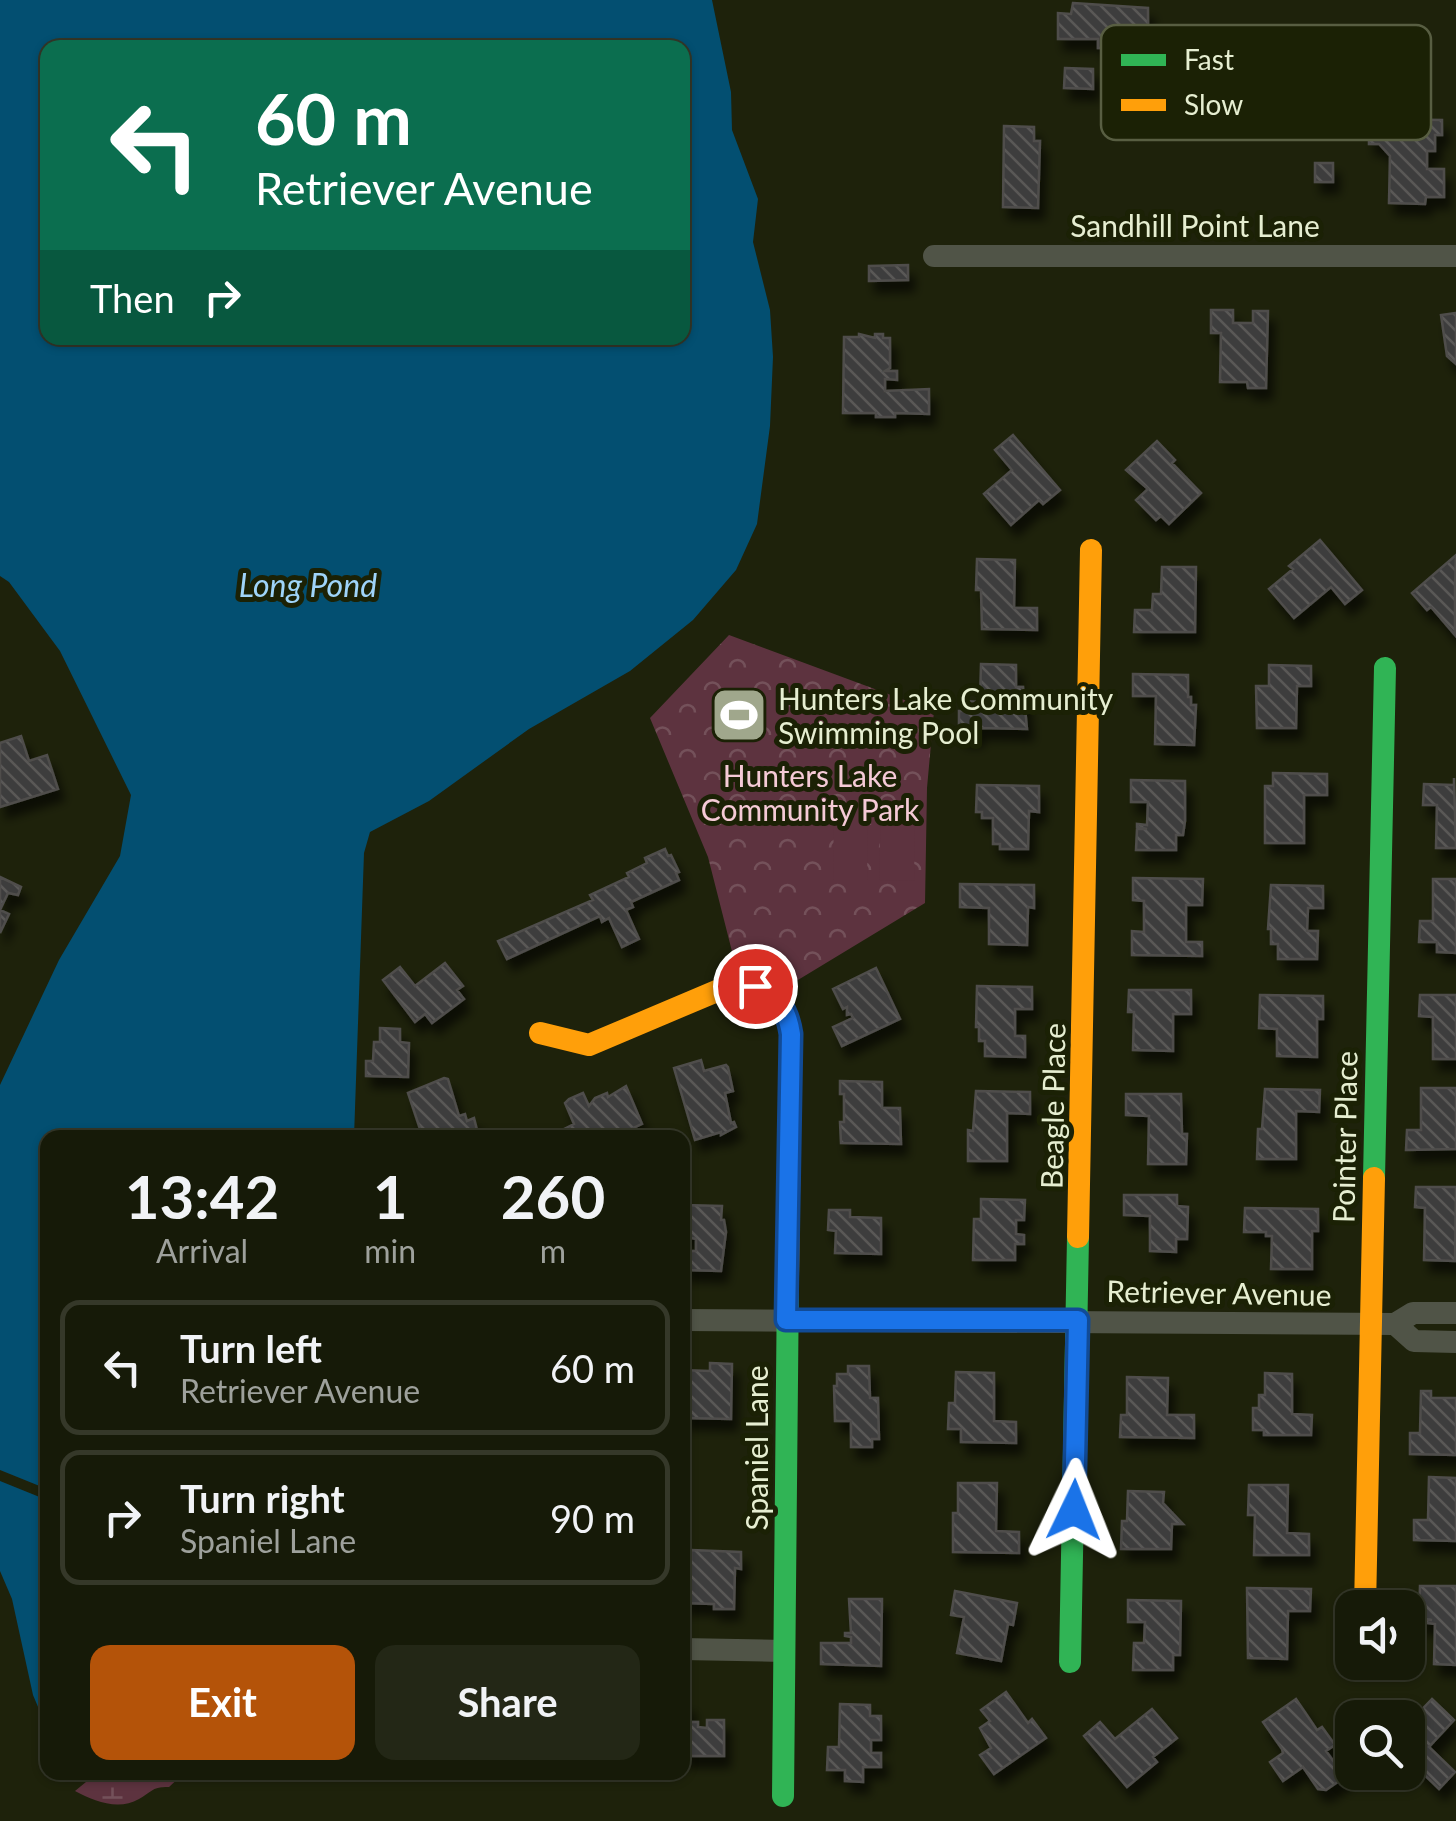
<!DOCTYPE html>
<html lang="en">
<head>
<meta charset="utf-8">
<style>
  :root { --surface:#161a08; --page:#232716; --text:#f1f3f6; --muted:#9ea19c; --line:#353829; --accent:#b45309 }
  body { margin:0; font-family:Lato,sans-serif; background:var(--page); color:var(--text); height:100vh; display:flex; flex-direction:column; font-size:38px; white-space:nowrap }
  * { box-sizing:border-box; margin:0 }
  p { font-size:32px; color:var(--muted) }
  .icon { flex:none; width:55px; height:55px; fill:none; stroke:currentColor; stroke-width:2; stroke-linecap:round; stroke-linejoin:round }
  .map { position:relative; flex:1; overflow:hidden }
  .side { position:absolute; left:40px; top:1130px; width:650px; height:650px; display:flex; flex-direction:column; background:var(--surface); border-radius:20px; box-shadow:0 2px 8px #0004,0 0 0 2px var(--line) }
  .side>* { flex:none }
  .guide { position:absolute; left:40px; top:40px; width:650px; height:305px; border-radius:20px; box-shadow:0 2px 8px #0004,0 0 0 2px var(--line); background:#0b6e4f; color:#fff; overflow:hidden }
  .tools { position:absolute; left:1335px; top:1590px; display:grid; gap:20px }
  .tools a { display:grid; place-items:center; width:90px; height:90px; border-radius:20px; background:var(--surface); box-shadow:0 2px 8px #0004,0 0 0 2px var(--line); font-size:50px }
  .pin { position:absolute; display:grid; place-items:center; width:85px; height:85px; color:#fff; margin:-42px; border:5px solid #fff; border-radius:50%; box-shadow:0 2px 10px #0007 }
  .me { position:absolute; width:110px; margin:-55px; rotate:2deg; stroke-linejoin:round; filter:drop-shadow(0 0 8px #0008) }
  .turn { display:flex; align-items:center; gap:35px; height:210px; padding:0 50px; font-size:45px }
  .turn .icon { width:130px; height:130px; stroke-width:2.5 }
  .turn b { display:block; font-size:70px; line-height:85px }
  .then { display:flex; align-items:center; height:95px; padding:0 50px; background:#0003; gap:20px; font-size:38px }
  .eta { display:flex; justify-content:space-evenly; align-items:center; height:170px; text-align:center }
  .eta b { font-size:60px; font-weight:700; line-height:70px }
  .action { display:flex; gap:20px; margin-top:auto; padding:20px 50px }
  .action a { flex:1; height:115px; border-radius:20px; background:var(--accent); color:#fff; font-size:40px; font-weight:700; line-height:115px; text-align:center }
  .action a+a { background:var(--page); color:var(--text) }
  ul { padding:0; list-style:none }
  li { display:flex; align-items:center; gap:30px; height:135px; margin:0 20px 15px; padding:0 30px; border:5px solid var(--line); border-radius:20px }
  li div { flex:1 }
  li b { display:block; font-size:38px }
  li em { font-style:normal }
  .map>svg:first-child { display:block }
  .forest { fill:url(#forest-crowns) }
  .wetland { fill:url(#wetland-marsh) }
  .pitch { fill:#5d333f }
  .water { fill:#034f71; fill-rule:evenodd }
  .building { fill:url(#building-back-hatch); stroke:#4f4e4c; stroke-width:2.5; filter:url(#shadow) }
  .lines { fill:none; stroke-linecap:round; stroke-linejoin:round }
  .street { stroke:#505447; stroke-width:22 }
  .fast { stroke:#30b455; stroke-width:22 }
  .slow { stroke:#ff9f0a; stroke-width:22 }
  .route-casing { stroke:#114b97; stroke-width:25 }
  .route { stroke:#1a73e8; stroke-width:18 }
  .labels { text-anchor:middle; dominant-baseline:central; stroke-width:10; stroke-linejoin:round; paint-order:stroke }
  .street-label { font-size:30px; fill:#e6eed1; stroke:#1b2105 }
  .poi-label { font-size:30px; fill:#e6eed1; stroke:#1b2105; text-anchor:start }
  .park-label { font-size:30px; fill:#f5cad6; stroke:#1b2105 }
  .water-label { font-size:32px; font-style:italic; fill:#9fd4f9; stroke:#1b2105 }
  .key { fill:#1b2105; stroke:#585e42; stroke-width:2.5 }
  .key-label { font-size:28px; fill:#e6eed1 }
</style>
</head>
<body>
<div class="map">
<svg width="1456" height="1821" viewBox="0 0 1456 1821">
  <defs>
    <pattern id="forest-crowns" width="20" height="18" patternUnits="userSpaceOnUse" patternTransform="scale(2.5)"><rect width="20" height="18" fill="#5d333f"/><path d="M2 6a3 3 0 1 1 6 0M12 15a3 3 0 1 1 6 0" fill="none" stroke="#74515a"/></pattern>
    <pattern id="wetland-marsh" width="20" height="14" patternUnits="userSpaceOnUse" patternTransform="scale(2.5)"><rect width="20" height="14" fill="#5d333f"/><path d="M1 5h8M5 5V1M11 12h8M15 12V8" fill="none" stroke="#74515a"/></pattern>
    <pattern id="building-back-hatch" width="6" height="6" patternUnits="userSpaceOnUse" patternTransform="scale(2.5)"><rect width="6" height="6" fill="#3e3d3c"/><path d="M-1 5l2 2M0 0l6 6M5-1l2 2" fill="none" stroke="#5a5957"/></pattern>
    <filter id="shadow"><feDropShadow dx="6" dy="11" stdDeviation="5" flood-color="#0009"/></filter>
  </defs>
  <rect width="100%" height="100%" fill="#1e220b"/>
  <path class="forest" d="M 729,635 L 934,711 L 927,788 L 925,903 L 788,986 L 737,971 L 708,857 L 650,718 Z"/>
  <path class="wetland" d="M 97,1773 L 97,1772 L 184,1773 L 169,1787 C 153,1786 151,1792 139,1799 C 118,1811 94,1801 75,1791 Z"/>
  <path class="pitch" d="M 834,806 L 868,806 L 867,880 L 833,880 Z
    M 881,806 L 915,807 L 914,881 L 879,880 Z"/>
  <path class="water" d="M 0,0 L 712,0 L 731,92 L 732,130 L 758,199 L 753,242 L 770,310 L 773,357 L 770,426 L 757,524 L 736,570 L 693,620 L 630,671 L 529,729 L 429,801 L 370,832 L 364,853 L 354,1137 L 48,1138 L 47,1489 L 0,1470 L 0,1085 L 59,960 L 120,856 L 131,795 L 60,651 L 9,582 L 0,576 ZM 48,48 L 682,48 L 682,338 L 48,338 Z
    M 755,695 L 763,704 C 760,725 746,734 728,739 L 715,734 C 712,709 732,695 755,695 Z
    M 0,1481 L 47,1500 L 48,1720 L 44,1721 L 33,1695 L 12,1599 L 0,1571 Z"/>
  <path class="building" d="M 1073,3 L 1148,8 L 1148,39 L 1106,39 L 1106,48 L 1098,48 L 1098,39 L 1058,39 L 1058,13 L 1071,14 Z
    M 1065,68 L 1093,69 L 1093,89 L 1064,88 Z
    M 1369,119 L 1442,120 L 1442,135 L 1435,135 L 1435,151 L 1427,151 L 1427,169 L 1444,169 L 1444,197 L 1426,197 L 1425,204 L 1389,203 L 1390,156 L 1379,144 L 1369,144 Z
    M 1004,126 L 1034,127 L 1034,141 L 1040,141 L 1038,208 L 1003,207 Z
    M 1315,163 L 1333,163 L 1333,182 L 1315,182 Z
    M 908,265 L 908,280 L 869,281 L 869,266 Z
    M 1211,310 L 1233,310 L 1233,323 L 1253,323 L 1253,311 L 1268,311 L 1266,388 L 1248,388 L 1247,382 L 1220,382 L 1221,333 L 1211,333 Z
    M 1456,313 L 1456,364 L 1447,356 L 1441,315 Z
    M 859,334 L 875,338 L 875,334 L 883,334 L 883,338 L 890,338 L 890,368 L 885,371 L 897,371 L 897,380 L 885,379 L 885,391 L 929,389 L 929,414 L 895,413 L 895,417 L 876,417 L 876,413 L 843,413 L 844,337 L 859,337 Z
    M 1013,435 L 1060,490 L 1043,504 L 1039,500 L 1011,525 L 984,494 L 1012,470 L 995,450 Z
    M 1157,441 L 1175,460 L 1172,463 L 1201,493 L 1169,524 L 1161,516 L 1156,520 L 1136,500 L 1148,489 L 1126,470 Z
    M 1320,540 L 1362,590 L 1345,604 L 1331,587 L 1294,618 L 1269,589 L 1293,569 L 1289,566 Z
    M 1456,555 L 1455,587 L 1455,635 L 1431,607 L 1427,610 L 1412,593 Z
    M 977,559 L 1015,560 L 1014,608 L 1037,608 L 1037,630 L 982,629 L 981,590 L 976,590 Z
    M 1162,567 L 1196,567 L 1195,632 L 1134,632 L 1135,610 L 1152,610 L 1153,594 L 1161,594 Z
    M 981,664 L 1016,665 L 1016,687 L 1023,687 L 1027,729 L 977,728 L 977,736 L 959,735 L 959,711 L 965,711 L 965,701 L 980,702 Z
    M 1269,665 L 1311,666 L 1311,686 L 1297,686 L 1296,728 L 1257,728 L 1256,686 L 1269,686 Z
    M 1133,674 L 1188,675 L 1188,697 L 1191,697 L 1191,705 L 1196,705 L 1194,745 L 1155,744 L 1156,696 L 1133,696 Z
    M 21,736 L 29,761 L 47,755 L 58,789 L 0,807 L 0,743 Z
    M 1273,773 L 1327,774 L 1327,795 L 1304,795 L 1304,843 L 1265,843 L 1265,786 L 1273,786 Z
    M 1454,778 L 1456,848 L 1436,848 L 1437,805 L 1423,805 L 1424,784 L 1454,785 Z
    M 1131,780 L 1185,781 L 1185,821 L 1183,835 L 1176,835 L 1176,850 L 1136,850 L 1137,829 L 1147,829 L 1137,827 L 1137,824 L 1147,825 L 1148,802 L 1131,802 Z
    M 977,785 L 1039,786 L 1039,812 L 1029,811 L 1028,849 L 1000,849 L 1000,844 L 993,844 L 993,818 L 982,818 L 982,812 L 976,812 Z
    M 665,849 L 668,856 L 671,855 L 679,872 L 676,873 L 679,880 L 631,902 L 633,907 L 626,910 L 639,939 L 622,947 L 609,918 L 602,922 L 600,916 L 507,959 L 498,941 L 593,900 L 590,895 L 629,877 L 627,873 L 647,863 L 645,858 Z
    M 0,877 L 21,887 L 18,895 L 8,893 L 0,910 L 9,914 L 0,933 Z
    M 1133,878 L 1203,879 L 1202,905 L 1186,905 L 1186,942 L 1202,942 L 1202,956 L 1132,955 L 1132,931 L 1144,932 L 1144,901 L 1133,900 Z
    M 1433,879 L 1456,879 L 1456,953 L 1437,952 L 1437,942 L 1419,942 L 1420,921 L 1433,921 Z
    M 960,884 L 1034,885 L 1034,908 L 1028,907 L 1027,945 L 989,944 L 989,908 L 960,907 Z
    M 1271,885 L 1323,886 L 1323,908 L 1308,908 L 1307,931 L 1318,931 L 1317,959 L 1278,959 L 1278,944 L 1271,944 L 1271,929 L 1268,929 Z
    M 445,963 L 463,986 L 457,990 L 464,999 L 432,1023 L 425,1014 L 415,1022 L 383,980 L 400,967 L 415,986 Z
    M 876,968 L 900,1019 L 842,1046 L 833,1027 L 853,1018 L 851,1014 L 847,1015 L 847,1007 L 843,1009 L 833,989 Z
    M 977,986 L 1032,987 L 1032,1009 L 1015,1009 L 1015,1036 L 1025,1036 L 1025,1057 L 985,1056 L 985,1041 L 979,1041 L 979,1027 L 976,1027 Z
    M 1129,990 L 1191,990 L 1191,1014 L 1173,1014 L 1173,1051 L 1133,1050 L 1134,1012 L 1128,1012 Z
    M 1260,995 L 1323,996 L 1323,1019 L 1317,1019 L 1317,1057 L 1277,1056 L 1277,1029 L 1259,1028 Z
    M 1420,995 L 1456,995 L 1456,1059 L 1433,1059 L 1433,1017 L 1419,1016 Z
    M 380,1028 L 400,1029 L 400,1042 L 409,1043 L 408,1077 L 366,1076 L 366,1061 L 373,1061 L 374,1042 L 380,1042 Z
    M 701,1060 L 704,1071 L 726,1065 L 728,1067 L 733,1091 L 725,1093 L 731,1123 L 734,1122 L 736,1127 L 721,1135 L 721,1132 L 695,1140 L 674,1068 Z
    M 444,1078 L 448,1079 L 459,1116 L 465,1114 L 467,1121 L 474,1118 L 479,1138 L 423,1138 L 408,1093 Z
    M 840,1081 L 882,1082 L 882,1108 L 900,1108 L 901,1144 L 841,1143 L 840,1122 L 844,1122 L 844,1094 L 840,1094 Z
    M 626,1086 L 642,1124 L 612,1138 L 568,1138 L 564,1129 L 574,1124 L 565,1103 L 569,1099 L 583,1093 L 589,1106 L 595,1098 L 607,1093 L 608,1097 Z
    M 1421,1088 L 1456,1088 L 1456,1149 L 1406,1150 L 1407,1130 L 1421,1130 Z
    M 1265,1089 L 1320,1090 L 1319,1112 L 1296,1111 L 1296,1159 L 1257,1159 L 1258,1129 L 1262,1129 Z
    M 976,1091 L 1030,1092 L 1030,1114 L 1007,1113 L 1007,1161 L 968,1161 L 968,1130 L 973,1131 Z
    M 1126,1094 L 1181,1094 L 1182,1134 L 1187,1134 L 1186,1164 L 1148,1164 L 1149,1116 L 1126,1115 Z
    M 1416,1187 L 1456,1187 L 1455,1261 L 1424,1260 L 1425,1208 L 1415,1207 Z
    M 1124,1195 L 1177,1195 L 1177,1206 L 1188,1207 L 1187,1239 L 1176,1239 L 1176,1252 L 1150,1251 L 1150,1216 L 1124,1215 Z
    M 981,1199 L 1025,1200 L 1024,1220 L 1016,1220 L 1016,1234 L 1024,1235 L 1024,1244 L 1015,1244 L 1015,1260 L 973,1260 L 974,1219 L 981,1219 Z
    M 682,1205 L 722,1206 L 721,1220 L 724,1220 L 726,1232 L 721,1271 L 682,1270 L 682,1251 L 696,1251 L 696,1239 L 682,1236 Z
    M 1245,1208 L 1318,1209 L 1318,1231 L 1312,1231 L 1312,1269 L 1271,1269 L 1272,1236 L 1266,1236 L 1266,1232 L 1244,1232 Z
    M 829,1210 L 850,1210 L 850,1217 L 881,1218 L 881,1254 L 835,1253 L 836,1231 L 828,1230 Z
    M 710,1363 L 732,1364 L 731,1419 L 682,1418 L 682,1370 L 710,1371 Z
    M 848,1366 L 869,1366 L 870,1398 L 878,1398 L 879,1439 L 872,1439 L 872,1447 L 851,1447 L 851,1421 L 835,1421 L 834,1386 L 837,1386 L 837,1374 L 848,1374 Z
    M 956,1372 L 994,1373 L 994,1421 L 1016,1422 L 1016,1443 L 961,1442 L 961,1429 L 948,1429 L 949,1403 L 955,1403 Z
    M 1265,1373 L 1292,1374 L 1292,1414 L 1312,1415 L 1311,1435 L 1264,1435 L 1264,1430 L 1253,1430 L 1253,1408 L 1259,1408 L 1259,1395 L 1265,1395 Z
    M 1127,1377 L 1168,1378 L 1167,1415 L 1194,1415 L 1194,1438 L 1120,1437 L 1121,1415 L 1127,1415 Z
    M 1421,1391 L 1431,1391 L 1431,1398 L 1456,1398 L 1456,1455 L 1410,1454 L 1410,1433 L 1420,1433 Z
    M 1429,1477 L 1456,1478 L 1456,1541 L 1414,1540 L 1414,1520 L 1428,1520 Z
    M 958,1483 L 997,1483 L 996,1531 L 1019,1532 L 1019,1553 L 953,1552 L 953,1513 L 958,1513 Z
    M 1249,1485 L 1288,1485 L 1287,1533 L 1309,1534 L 1309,1555 L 1254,1555 L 1255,1515 L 1248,1515 Z
    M 1128,1491 L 1164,1492 L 1163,1503 L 1183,1524 L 1172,1524 L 1171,1549 L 1121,1549 L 1122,1521 L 1127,1521 Z
    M 691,1550 L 741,1552 L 741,1569 L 735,1568 L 734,1609 L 714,1609 L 714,1604 L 682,1603 L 682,1561 L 691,1561 Z
    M 1420,1586 L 1456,1586 L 1456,1665 L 1434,1664 L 1435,1624 L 1419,1622 L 1419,1620 L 1432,1620 L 1419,1618 Z
    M 1247,1588 L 1311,1589 L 1310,1611 L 1288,1611 L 1287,1659 L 1248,1658 Z
    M 955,1591 L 1017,1603 L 1013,1625 L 1008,1624 L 1001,1661 L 957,1653 L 964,1617 L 951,1615 Z
    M 849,1599 L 882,1599 L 881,1666 L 821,1664 L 821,1643 L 851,1643 L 851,1637 L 845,1636 L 845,1633 L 851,1633 Z
    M 1128,1600 L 1181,1601 L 1180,1655 L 1173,1655 L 1173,1670 L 1133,1670 L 1134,1643 L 1144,1643 L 1145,1622 L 1128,1622 Z
    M 1006,1692 L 1028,1723 L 1032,1719 L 1046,1738 L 994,1774 L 980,1755 L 991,1748 L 980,1728 L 990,1721 L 981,1710 Z
    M 1296,1699 L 1317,1730 L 1322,1727 L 1335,1745 L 1326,1751 L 1345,1777 L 1326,1790 L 1318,1789 L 1303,1767 L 1283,1781 L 1270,1762 L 1283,1753 L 1282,1749 L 1263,1722 Z
    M 1432,1699 L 1454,1720 L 1429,1747 L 1455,1772 L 1439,1789 L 1408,1759 L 1408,1724 Z
    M 682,1703 L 689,1703 L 688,1722 L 698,1722 L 698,1727 L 707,1728 L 707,1720 L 724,1720 L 724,1756 L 682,1756 Z
    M 840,1704 L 870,1705 L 870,1716 L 881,1716 L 881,1740 L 871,1740 L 871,1753 L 881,1753 L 881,1767 L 863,1767 L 863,1782 L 845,1781 L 845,1770 L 827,1770 L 828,1747 L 839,1747 Z
    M 1152,1709 L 1177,1738 L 1153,1757 L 1157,1762 L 1127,1787 L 1084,1736 L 1100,1722 L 1115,1739 Z"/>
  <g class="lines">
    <path class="street" d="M 934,256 L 1456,256
      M 682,1320 L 1395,1324 L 1413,1313 L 1456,1313
      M 1395,1324 L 1414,1341 L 1456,1342
      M 682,1649 L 784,1651"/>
    <path class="fast" d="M 1374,1178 L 1385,668
      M 1070,1662 L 1078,1237
      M 783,1796 L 788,1277"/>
    <path class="slow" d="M 540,1033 L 589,1045 L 731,985 C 766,987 783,999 791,1034 L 788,1277
      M 1078,1237 L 1091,550
      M 1365,1608 L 1374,1178"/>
  </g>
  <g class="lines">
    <g class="route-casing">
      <path id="route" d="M 755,986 C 778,997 787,1008 791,1034 L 786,1320 L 1078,1320 L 1074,1510"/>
    </g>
    <use href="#route" class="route"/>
  </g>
  <defs>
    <g id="stadium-square" transform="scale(2.875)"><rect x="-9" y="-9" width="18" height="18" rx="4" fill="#a0a78c" stroke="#1b2105"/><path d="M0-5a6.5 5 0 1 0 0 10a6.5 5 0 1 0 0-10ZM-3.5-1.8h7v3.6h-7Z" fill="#fff"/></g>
  </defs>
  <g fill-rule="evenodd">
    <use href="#stadium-square" x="739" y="715"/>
  </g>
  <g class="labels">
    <g class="street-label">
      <text x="1195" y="225">Sandhill Point Lane</text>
      <text transform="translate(1052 1106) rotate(-89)">Beagle Place</text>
      <text transform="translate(1344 1137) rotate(-89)">Pointer Place</text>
      <text transform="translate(1219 1292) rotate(1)">Retriever Avenue</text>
      <text transform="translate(756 1448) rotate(-90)">Spaniel Lane</text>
    </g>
    <g class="poi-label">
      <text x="778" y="698">Hunters Lake Community<tspan x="778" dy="34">Swimming Pool</tspan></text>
    </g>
    <g class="park-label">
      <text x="810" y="775">Hunters Lake<tspan x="810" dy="34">Community Park</tspan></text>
    </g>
    <g class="water-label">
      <text x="308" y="584">Long Pond</text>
    </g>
  </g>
  <rect x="1101" y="25" width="330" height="115" rx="15" class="key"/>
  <rect x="1121" y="54" width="45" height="12" fill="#30b455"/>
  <rect x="1121" y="99" width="45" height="12" fill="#ff9f0a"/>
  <g class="key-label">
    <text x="1184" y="70">Fast</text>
    <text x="1184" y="115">Slow</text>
  </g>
</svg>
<div class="tools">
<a><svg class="icon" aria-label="sound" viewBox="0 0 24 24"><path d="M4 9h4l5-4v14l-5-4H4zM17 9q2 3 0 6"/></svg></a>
<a><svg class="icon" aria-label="search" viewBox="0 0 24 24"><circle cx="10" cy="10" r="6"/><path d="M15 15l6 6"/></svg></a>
</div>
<div class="pin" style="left:755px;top:986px;background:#d93025"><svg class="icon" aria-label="arrive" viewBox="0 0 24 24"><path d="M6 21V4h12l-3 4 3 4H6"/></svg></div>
<svg class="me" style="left:1074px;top:1510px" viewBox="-20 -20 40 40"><path d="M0-17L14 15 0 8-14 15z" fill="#1a73e8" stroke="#fff" stroke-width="4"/></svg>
<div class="guide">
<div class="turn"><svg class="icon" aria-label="left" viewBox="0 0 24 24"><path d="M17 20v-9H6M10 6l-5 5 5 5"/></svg><div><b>60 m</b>Retriever Avenue</div></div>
<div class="then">Then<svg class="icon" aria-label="right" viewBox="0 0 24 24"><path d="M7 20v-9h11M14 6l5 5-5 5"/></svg></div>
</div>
<section class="side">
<div class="eta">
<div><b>13:42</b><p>Arrival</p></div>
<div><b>1</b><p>min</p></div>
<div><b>260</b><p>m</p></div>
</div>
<ul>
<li><svg class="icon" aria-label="left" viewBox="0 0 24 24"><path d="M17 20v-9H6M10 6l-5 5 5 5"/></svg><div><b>Turn left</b><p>Retriever Avenue</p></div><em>60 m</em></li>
<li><svg class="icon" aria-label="right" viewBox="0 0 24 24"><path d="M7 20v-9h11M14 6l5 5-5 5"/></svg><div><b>Turn right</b><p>Spaniel Lane</p></div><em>90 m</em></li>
</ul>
<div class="action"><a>Exit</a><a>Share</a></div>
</section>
</div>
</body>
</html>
